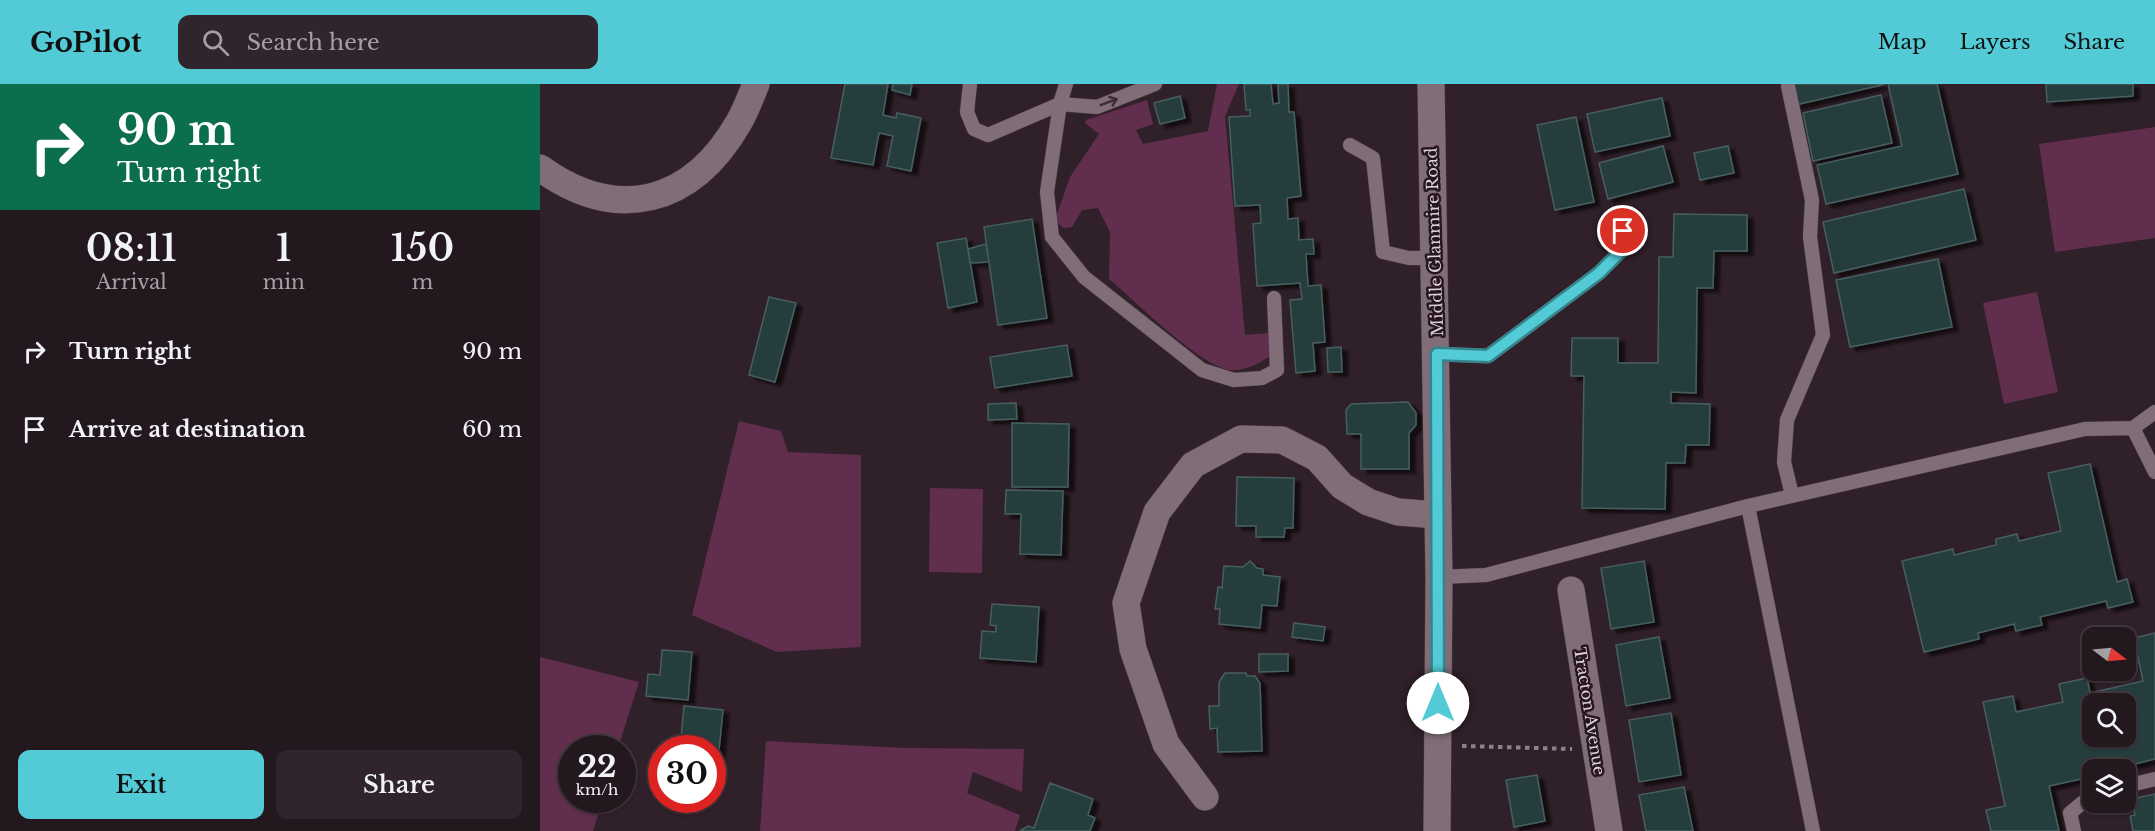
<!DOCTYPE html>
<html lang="en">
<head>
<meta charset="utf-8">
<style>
  :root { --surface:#24181f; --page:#30252c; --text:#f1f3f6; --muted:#a3a0a4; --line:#41373d; --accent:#52cbd7 }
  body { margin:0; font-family:"Libre Baskerville",serif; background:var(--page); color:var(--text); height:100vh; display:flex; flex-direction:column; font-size:22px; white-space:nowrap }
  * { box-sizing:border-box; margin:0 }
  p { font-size:20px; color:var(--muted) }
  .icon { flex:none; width:33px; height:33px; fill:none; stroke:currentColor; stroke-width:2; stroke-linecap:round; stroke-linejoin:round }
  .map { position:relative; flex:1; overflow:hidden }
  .side { display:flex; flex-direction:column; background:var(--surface); width:540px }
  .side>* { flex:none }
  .guide { background:#0b6e4f; color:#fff; overflow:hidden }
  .needle { width:39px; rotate:106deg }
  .buttons { position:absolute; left:1542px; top:543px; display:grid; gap:12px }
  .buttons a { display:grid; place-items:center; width:54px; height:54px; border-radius:12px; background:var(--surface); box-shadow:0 2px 4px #0004,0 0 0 2px var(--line); font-size:30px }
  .speed { position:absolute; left:18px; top:651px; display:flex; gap:12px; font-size:30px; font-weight:700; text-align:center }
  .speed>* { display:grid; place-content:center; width:78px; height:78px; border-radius:50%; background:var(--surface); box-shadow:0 2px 4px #0004,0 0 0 2px var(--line); line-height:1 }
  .speed small { font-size:15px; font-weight:400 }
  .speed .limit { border:9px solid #d22; background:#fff; color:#111 }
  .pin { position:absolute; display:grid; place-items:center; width:51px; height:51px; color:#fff; margin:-26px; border:3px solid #fff; border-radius:50%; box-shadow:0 2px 6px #0007 }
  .me { position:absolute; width:66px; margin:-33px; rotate:0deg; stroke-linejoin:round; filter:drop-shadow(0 0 4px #0008) }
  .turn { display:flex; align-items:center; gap:21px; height:126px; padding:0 18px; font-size:27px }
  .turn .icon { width:78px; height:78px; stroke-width:2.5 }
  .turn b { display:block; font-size:42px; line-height:51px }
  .eta { display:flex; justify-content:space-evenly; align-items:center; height:102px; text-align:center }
  .eta b { font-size:36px; font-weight:600; line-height:42px }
  .primary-button { display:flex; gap:12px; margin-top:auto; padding:12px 18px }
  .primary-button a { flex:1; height:69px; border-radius:12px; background:var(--accent); color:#111; font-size:24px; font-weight:600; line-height:69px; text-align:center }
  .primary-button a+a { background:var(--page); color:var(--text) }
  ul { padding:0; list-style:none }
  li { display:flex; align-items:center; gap:18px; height:78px; padding:0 18px }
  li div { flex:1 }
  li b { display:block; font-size:22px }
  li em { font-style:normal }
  header { display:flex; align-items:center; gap:36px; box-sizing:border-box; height:84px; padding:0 30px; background:var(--accent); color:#111 }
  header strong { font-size:28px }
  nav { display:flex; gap:33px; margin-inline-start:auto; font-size:21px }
  .search { width:420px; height:54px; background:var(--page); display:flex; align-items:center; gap:15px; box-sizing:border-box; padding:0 21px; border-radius:12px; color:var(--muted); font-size:22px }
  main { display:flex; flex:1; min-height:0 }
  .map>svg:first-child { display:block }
  .green { fill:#612f4d }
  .building { fill:#253c3e; stroke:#475f61; stroke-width:1.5; fill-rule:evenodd; filter:url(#shadow) }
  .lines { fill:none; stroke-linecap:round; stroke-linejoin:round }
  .service-casing { stroke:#4b3e45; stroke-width:15 }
  .minor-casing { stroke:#4b3e45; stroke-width:28 }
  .path { stroke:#8e8188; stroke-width:4; stroke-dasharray:4.5 4.5; stroke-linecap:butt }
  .service { stroke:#806d78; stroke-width:14 }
  .minor { stroke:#806d78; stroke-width:27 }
  .oneway { stroke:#3c2c35 }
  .route-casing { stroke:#35848c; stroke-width:15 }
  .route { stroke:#52cbd7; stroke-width:10 }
  .labels { text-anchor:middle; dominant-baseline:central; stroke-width:5; stroke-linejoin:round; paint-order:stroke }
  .street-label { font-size:16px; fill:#ded3d9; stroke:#26161f }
</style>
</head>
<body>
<header>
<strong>GoPilot</strong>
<div class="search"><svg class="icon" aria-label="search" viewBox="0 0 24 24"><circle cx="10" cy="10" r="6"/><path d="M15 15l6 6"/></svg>Search here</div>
<nav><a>Map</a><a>Layers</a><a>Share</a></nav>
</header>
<main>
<section class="side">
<div class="guide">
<div class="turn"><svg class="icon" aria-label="right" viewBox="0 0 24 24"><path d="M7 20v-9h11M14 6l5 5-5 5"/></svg><div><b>90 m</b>Turn right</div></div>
</div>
<div class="eta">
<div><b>08:11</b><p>Arrival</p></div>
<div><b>1</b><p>min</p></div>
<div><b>150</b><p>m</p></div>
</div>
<ul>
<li><svg class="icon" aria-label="right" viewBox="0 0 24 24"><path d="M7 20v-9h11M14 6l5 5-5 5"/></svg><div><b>Turn right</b></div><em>90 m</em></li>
<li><svg class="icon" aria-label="arrive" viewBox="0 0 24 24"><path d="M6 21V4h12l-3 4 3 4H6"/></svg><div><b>Arrive at destination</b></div><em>60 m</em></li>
</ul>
<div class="primary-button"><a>Exit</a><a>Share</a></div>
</section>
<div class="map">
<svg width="1615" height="747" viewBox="0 0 1615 747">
  <defs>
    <filter id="shadow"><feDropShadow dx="6" dy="4" stdDeviation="1.5" flood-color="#0009"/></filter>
  </defs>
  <rect width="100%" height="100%" fill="#302029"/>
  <path class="green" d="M 677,0 L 699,0 L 685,32 L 705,251 L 729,249 L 730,272 C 719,280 705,287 691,286 C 663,285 593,215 569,195 L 570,148 L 558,124 L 542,126 L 532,143 L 523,144 L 515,136 L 530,93 L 559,50 L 545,39 L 546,36 L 607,16 L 613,40 L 596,46 L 603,60 L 668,47 Z
    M 1615,43 L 1615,154 L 1515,168 L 1499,60 Z
    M 1497,208 L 1518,308 L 1464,320 L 1443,219 Z
    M 199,337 L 241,347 L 248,368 L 321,371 L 321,563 L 237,568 L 152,531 Z
    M 390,404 L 443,405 L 442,489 L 389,488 Z
    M 0,573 L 99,598 L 78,664 L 32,664 L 32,716 L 63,716 L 53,747 L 0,747 Z
    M 226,657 L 365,664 L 484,665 L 482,708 L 433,688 L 427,709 L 480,731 L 475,747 L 220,747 Z"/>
  <path class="building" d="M 305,0 L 348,0 L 343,31 L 356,34 L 357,29 L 381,34 L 371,87 L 347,82 L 353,52 L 339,49 L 333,81 L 291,74 Z
    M 353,0 L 372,0 L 370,11 L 352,6 Z
    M 704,0 L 731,0 L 733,20 L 739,19 L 738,0 L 748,0 L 749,28 L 754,28 L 761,112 L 747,114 L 748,135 L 758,134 L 759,156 L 773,155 L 774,170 L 766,170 L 768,202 L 781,201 L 785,258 L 773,259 L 775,287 L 756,289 L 750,216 L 762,215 L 760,199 L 717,202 L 713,140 L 721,139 L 720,121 L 695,122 L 689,33 L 710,32 L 710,26 L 706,26 Z
    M 1250,0 L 1346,0 L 1255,21 Z
    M 1348,0 L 1397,0 L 1418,90 L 1286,120 L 1277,81 L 1362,62 Z
    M 1506,0 L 1593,0 L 1593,12 L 1507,18 Z
    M 1341,11 L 1352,59 L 1273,77 L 1263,29 Z
    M 640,12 L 645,34 L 620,40 L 614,19 Z
    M 1122,14 L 1130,52 L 1055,68 L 1047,30 Z
    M 1036,33 L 1054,118 L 1015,126 L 997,41 Z
    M 1123,62 L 1133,98 L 1068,115 L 1059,79 Z
    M 1188,62 L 1194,89 L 1160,96 L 1154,69 Z
    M 1424,105 L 1436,156 L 1294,189 L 1283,138 Z
    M 1134,130 L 1207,131 L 1207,167 L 1174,167 L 1173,204 L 1157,204 L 1156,309 L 1131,308 L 1131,319 L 1170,320 L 1169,361 L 1146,361 L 1145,379 L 1126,379 L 1125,425 L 1042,424 L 1044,292 L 1031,292 L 1032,254 L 1078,254 L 1078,279 L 1118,279 L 1119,173 L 1133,173 Z
    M 492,135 L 507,234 L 458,241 L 444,143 Z
    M 426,154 L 437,218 L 408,224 L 397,159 Z
    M 446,160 L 449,178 L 430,179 L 428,165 Z
    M 1398,175 L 1412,243 L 1310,263 L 1296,196 Z
    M 229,213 L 256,219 L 235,298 L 209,291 Z
    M 527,261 L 532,292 L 455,304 L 450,273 Z
    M 801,263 L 802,288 L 788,288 L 787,264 Z
    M 868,318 L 876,329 L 876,341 L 869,349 L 869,385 L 821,385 L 821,350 L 807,350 L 806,326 L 811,320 Z
    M 476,319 L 477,335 L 448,336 L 448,320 Z
    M 472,339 L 529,340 L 528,403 L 472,403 Z
    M 1550,380 L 1577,498 L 1587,495 L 1593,518 L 1568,524 L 1566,517 L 1500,533 L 1502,541 L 1476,547 L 1474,540 L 1438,549 L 1439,555 L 1384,568 L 1362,477 L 1413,465 L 1414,471 L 1456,461 L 1456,455 L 1477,450 L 1479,457 L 1521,447 L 1508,389 Z
    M 697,393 L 754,394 L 753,444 L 745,444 L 744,453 L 716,453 L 716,442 L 696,442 Z
    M 466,406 L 523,407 L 521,471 L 480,470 L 481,430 L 465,430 Z
    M 710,477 L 717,484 L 723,485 L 723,491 L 740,493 L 737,522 L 722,521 L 720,544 L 679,540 L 680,525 L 675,525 L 678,503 L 682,504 L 684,482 L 703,483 Z
    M 1104,477 L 1114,538 L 1071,545 L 1061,484 Z
    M 452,520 L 499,523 L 496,578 L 440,574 L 442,547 L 456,548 L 456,542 L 450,541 Z
    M 754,539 L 785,543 L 783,557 L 752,553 Z
    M 1615,549 L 1615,675 L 1571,686 L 1552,686 L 1552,705 L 1544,707 L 1541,695 L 1509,702 L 1519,747 L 1451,747 L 1446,726 L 1465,722 L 1443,618 L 1473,612 L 1476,628 L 1523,618 L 1519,600 L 1547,594 L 1550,609 L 1603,597 L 1594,554 ZM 1552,620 L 1586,620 L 1586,652 L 1552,652 Z
    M 1119,553 L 1130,614 L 1086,622 L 1076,561 Z
    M 122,566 L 152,568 L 148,616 L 106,612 L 108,590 L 120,591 Z
    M 719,570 L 748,570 L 748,587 L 719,588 Z
    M 685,589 L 706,589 L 707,592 L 715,592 L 720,599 L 722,667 L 678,668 L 677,644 L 670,645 L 669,622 L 679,622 L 679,598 Z
    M 144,622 L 183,626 L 175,706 L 172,706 L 172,664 L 140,664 Z
    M 1131,629 L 1141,691 L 1099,698 L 1089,636 Z
    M 997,691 L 1005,737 L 974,743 L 966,696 Z
    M 510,699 L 553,715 L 548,731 L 555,734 L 550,747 L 480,747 L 488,742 L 494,744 Z
    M 1144,703 L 1153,747 L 1106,747 L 1099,711 Z
    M 1615,710 L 1615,747 L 1593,747 L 1590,732 L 1595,731 L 1592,715 Z"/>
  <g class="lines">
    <g class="service-casing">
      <path id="service" d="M 430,0 L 427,28 L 434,45 L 448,51 L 520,20 L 526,0
        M 615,0 L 557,23 L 520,20 L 507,108 L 512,153 L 544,193 L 662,286 L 694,296 L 722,294 L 737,286 L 734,214
        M 1248,2 L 1272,116 L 1270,153 L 1283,251 L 1247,336 L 1244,378 L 1252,411
        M 810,61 L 833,74 L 843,168 L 869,174 L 894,174
        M 897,270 L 948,272 L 1059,189 L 1084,164 L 1081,131
        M 1593,344 L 1615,388
        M 1208,422 L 1273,747
        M 899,493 L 946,491 L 1208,422 L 1545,345 L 1593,344 L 1615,328
        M 1586,702 L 1615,695
        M 1534,747 L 1530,729 L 1552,711"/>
    </g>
    <g class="minor-casing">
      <path id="minor" d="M 891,0 L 899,493 L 897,747
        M 0,84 C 78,140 152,120 199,38 C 206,26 211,12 216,0
        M 1031,506 L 1069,747
        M 665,713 L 626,660 L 593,565 L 586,519 L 617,428 L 653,381 L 701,355 L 742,356 L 777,374 L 802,402 L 828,418 L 858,428 L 897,431"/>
    </g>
    <path class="path" d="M 922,662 L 1032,665"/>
    <use href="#service" class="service"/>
    <use href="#minor" class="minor"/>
  </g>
  <defs><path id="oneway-shaft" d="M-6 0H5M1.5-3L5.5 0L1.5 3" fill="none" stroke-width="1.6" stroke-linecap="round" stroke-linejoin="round" transform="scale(1.5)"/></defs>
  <use class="oneway" href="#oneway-shaft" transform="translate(569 18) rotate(-21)"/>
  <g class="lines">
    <g class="route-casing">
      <path id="route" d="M 898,619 L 897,270 L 948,272 L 1059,189 L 1084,164 L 1083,147"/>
    </g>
    <use href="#route" class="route"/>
  </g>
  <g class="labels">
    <g class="street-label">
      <text transform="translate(894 158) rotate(-92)">Middle Glanmire Road</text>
      <text transform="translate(1050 627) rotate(81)">Tracton Avenue</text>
    </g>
  </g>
</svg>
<div class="buttons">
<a><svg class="needle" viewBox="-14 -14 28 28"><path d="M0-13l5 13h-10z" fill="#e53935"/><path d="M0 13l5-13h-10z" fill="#a3a0a4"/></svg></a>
<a><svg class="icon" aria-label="search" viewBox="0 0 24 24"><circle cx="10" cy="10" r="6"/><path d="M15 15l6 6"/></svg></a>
<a><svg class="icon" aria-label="layers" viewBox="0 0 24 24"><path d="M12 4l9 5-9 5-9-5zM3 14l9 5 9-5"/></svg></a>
</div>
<div class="speed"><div>22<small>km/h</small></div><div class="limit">30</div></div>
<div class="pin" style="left:1083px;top:147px;background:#d93025"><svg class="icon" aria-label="arrive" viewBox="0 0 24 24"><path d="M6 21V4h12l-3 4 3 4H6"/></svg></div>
<svg class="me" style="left:898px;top:619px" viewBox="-20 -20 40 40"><circle r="19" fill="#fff"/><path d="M0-13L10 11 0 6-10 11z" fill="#52cbd7"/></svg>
</div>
</main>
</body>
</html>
